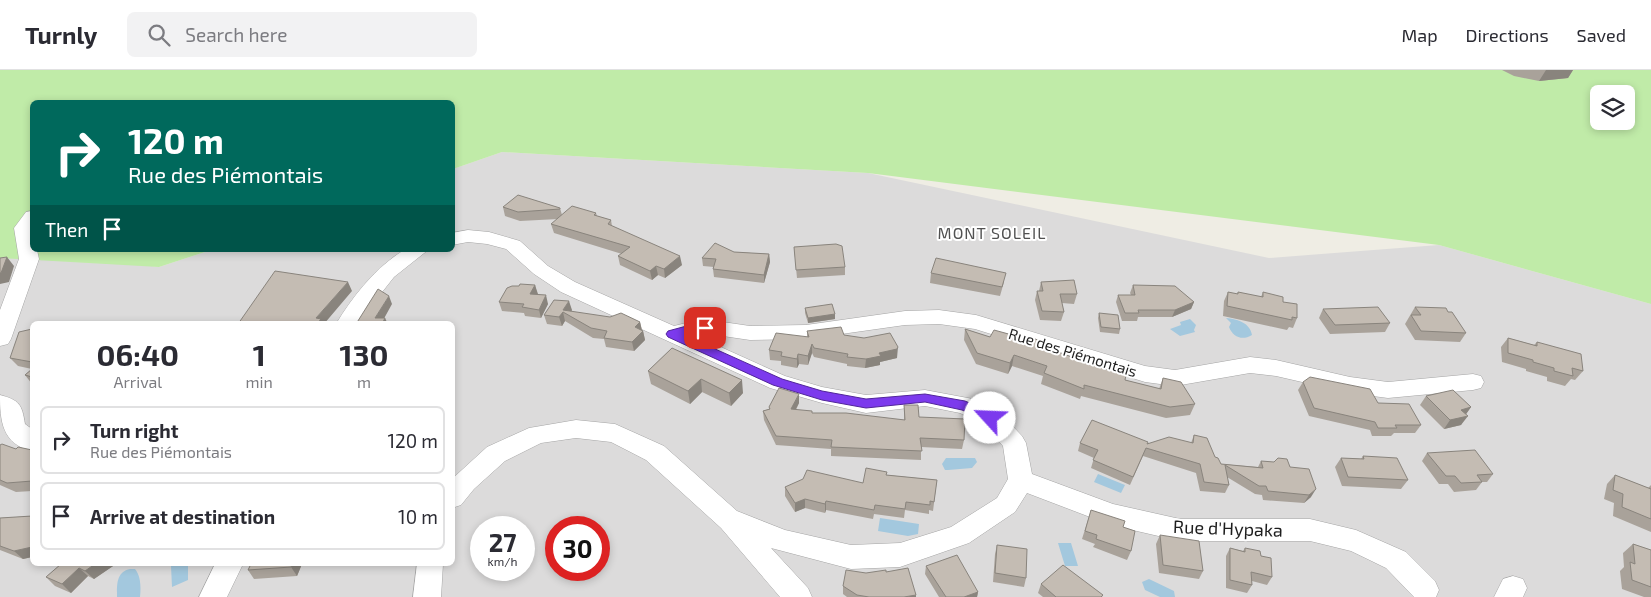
<!DOCTYPE html>
<html lang="en">
<head>
<meta charset="utf-8">
<style>
  :root { --surface:#fff; --page:#f2f2f3; --text:#2b2b33; --muted:#7c7c81; --line:#e1e1e2 }
  body { margin:0; font-family:"Exo 2",sans-serif; background:var(--page); color:var(--text); height:100vh; display:flex; flex-direction:column; font-size:19px; white-space:nowrap }
  * { box-sizing:border-box; margin:0 }
  p { font-size:16px; color:var(--muted) }
  .icon { flex:none; width:28px; height:28px; fill:none; stroke:currentColor; stroke-width:2; stroke-linecap:round; stroke-linejoin:round }
  .map { position:relative; flex:1; overflow:hidden }
  .details { position:absolute; left:30px; top:251px; width:425px; height:245px; display:flex; flex-direction:column; background:var(--surface); border-radius:8px; box-shadow:0 2px 8px #0003 }
  .details>* { flex:none }
  .guide { position:absolute; left:30px; top:30px; width:425px; height:152px; border-radius:8px; box-shadow:0 2px 8px #0003; background:#00695c; color:#fff; overflow:hidden }
  .fabs { position:absolute; left:1590px; top:15px; display:grid; gap:10px }
  .fabs a { display:grid; place-items:center; width:45px; height:45px; border-radius:8px; background:var(--surface); box-shadow:0 2px 8px #0003; font-size:25px }
  .speed { position:absolute; left:470px; top:446px; display:flex; gap:10px; font-size:25px; font-weight:700; text-align:center }
  .speed>* { display:grid; place-content:center; width:65px; height:65px; border-radius:50%; background:var(--surface); box-shadow:0 2px 8px #0003; line-height:1 }
  .speed small { font-size:12px; font-weight:400 }
  .speed .limit { border:8px solid #d22; background:#fff; color:#111 }
  .pin { position:absolute; display:grid; place-items:center; width:42px; height:42px; color:#fff; margin:-21px; border-radius:10px; box-shadow:0 2px 8px #0006 }
  .me { position:absolute; width:55px; margin:-28px; rotate:295deg; stroke-linejoin:round; filter:drop-shadow(0 0 4px #0008) }
  .turn { display:flex; align-items:center; gap:18px; height:105px; padding:0 15px; font-size:22px }
  .turn .icon { width:65px; height:65px; stroke-width:2.5 }
  .turn b { display:block; font-size:35px; line-height:42px }
  .then { display:flex; align-items:center; height:48px; padding:0 15px; background:#0003; gap:10px; font-size:19px }
  .eta { display:flex; justify-content:space-evenly; align-items:center; height:85px; text-align:center }
  .eta b { font-size:30px; font-weight:700; line-height:35px }
  ul { padding:0; list-style:none }
  li { display:flex; align-items:center; gap:15px; height:68px; margin:0 10px 8px; padding:0 5px; border:2px solid var(--line); border-radius:8px }
  li div { flex:1 }
  li b { display:block; font-size:19px }
  li em { font-style:normal }
  header { display:flex; align-items:center; gap:30px; box-sizing:border-box; height:70px; padding:0 25px; background:var(--surface); border-bottom:1px solid var(--line) }
  header strong { font-size:24px }
  nav { display:flex; gap:28px; margin-inline-start:auto; font-size:18px }
  .search { width:350px; height:45px; background:var(--page); display:flex; align-items:center; gap:12px; box-sizing:border-box; padding:0 18px; border-radius:8px; color:var(--muted); font-size:19px }
  .map>svg:first-child { display:block }
  .residential { fill:#dcdbdb; fill-rule:evenodd }
  .grass { fill:#c0eba8; fill-rule:evenodd }
  .water { fill:#a3c8de }
  .lines { fill:none; stroke-linecap:round; stroke-linejoin:round }
  .minor-casing { stroke:#a5a5a5; stroke-width:1 }
  .minor { fill:#fff; fill-rule:evenodd }
  .wall { fill:#a9a29a }
  .shaded-wall { fill:#89847d }
  .building { fill:#c4bcb3; stroke:#89847d }
  .route { fill:#7c3aed; stroke:#51269a }
  .labels { text-anchor:middle; dominant-baseline:central; stroke-width:4; stroke-linejoin:round; paint-order:stroke }
  .street-label { font-size:15px; fill:#1e1e1e; stroke:#fff }
  .neighbourhood-label { font-size:16px; letter-spacing:1px; fill:#515151; stroke:#fff }
  .near-street-label { font-size:18px; fill:#1e1e1e; stroke:#fff }
</style>
</head>
<body>
<header>
<strong>Turnly</strong>
<div class="search"><svg class="icon" aria-label="search" viewBox="0 0 24 24"><circle cx="10" cy="10" r="6"/><path d="M15 15l6 6"/></svg>Search here</div>
<nav><a>Map</a><a>Directions</a><a>Saved</a></nav>
</header>
<div class="map">
<svg width="1651" height="527" viewBox="0 0 1651 527">
  <rect width="100%" height="100%" fill="#efede4"/>
  <path class="residential" d="M 502,82 L 868,103 L 1269,188 L 1439,175 L 1651,234 L 1651,527 L 0,527 L 0,160 L 32,180 L 159,197 L 211,180 L 452,180 L 453,99 ZM 32,254 L 452,254 L 452,494 L 32,494 ZM 481,458 L 524,458 L 524,500 L 481,500 ZM 556,458 L 599,458 L 599,500 L 556,500 Z"/>
  <path class="grass" d="M 0,0 L 1651,0 L 1651,234 L 1439,175 L 868,103 L 502,82 L 453,99 L 452,32 L 32,32 L 32,180 L 211,180 L 159,197 L 0,188 ZM 1599,24 L 1626,24 L 1626,51 L 1599,51 Z"/>
  <path class="water" d="M 1226,248 C 1238,249 1250,253 1252,265 C 1242,271 1233,267 1229,257 L 1231,253 Z
    M 1190,249 L 1196,255 L 1194,260 L 1195,262 L 1180,266 L 1170,259 L 1181,255 L 1180,252 Z
    M 946,388 L 975,388 L 977,392 L 972,398 L 948,400 L 945,400 L 942,394 Z
    M 1098,404 L 1125,415 L 1121,423 L 1094,412 Z
    M 880,448 L 919,454 L 918,464 L 908,466 L 878,461 Z
    M 1058,473 L 1071,473 L 1078,496 L 1065,496 Z
    M 174,494 L 188,494 L 188,510 L 172,517 L 171,496 Z
    M 130,499 L 135,499 C 141,506 141,518 140,527 L 117,527 C 117,515 116,502 130,499 Z
    M 1149,509 L 1174,521 L 1175,527 L 1160,527 L 1145,520 L 1142,512 Z"/>
  <g class="lines">
    <g class="minor-casing">
      <path id="minor" d="M 32,141 L 32,180 L 37,180 L 39,189 L 11,269 L 8,274 L 0,276 L 0,240 L 19,189 L 14,158 L 26,142 Z
        M 468,160 L 489,162 L 520,171 L 548,196 L 575,212 L 674,256 L 694,251 L 716,251 L 750,256 L 806,255 L 905,241 L 939,240 L 976,245 L 1145,296 L 1175,300 L 1250,287 L 1276,290 L 1350,307 L 1388,312 L 1473,304 L 1481,306 L 1484,312 L 1481,318 L 1473,320 L 1388,328 L 1350,323 L 1276,306 L 1250,303 L 1175,316 L 1145,312 L 975,259 L 939,254 L 905,255 L 806,269 L 750,270 L 716,265 L 694,265 L 785,306 L 822,317 L 866,325 L 925,320 L 973,329 L 999,342 L 1022,366 L 1026,373 L 1032,404 L 1113,434 L 1180,449 L 1310,449 L 1356,460 L 1406,482 L 1435,511 L 1439,520 L 1436,527 L 1414,527 L 1386,498 L 1351,481 L 1310,471 L 1180,471 L 1111,455 L 1027,423 L 1015,442 L 969,473 L 900,497 L 851,499 L 771,478 L 808,518 L 812,527 L 780,527 L 721,458 L 646,390 L 611,372 L 576,368 L 541,373 L 505,391 L 474,419 L 461,435 L 452,438 L 452,409 L 487,377 L 529,358 L 576,350 L 615,354 L 664,376 L 737,441 L 785,460 L 851,475 L 900,473 L 951,457 L 997,428 L 1008,409 L 1003,376 L 983,354 L 960,343 L 925,336 L 866,343 L 822,333 L 770,318 L 561,222 L 534,204 L 506,179 L 487,174 L 468,172 L 452,175 L 452,163 Z
        M 404,180 L 428,180 L 394,207 L 357,254 L 336,254 C 353,226 376,197 404,180 Z
        M 0,325 C 19,330 22,334 25,354 L 32,359 L 32,381 C 2,374 0,351 0,325 Z
        M 215,494 L 243,494 L 227,527 L 199,527 Z
        M 417,494 L 443,494 L 441,527 L 413,527 Z
        M 1513,506 L 1523,509 L 1527,518 L 1523,527 L 1494,527 L 1503,509 Z"/>
    </g>
    <use href="#minor" class="minor"/>
  </g>
  <path class="wall" d="M 1502,0 L 1573,0 L 1568,8 L 1539,11 L 1514,6 Z
    M 503,137 L 560,138 L 562,145 L 596,143 L 597,146 L 611,150 L 612,156 L 682,195 L 665,208 L 658,205 L 652,210 L 620,195 L 618,186 L 622,184 L 554,163 L 551,154 L 558,149 L 520,151 L 505,146 Z
    M 794,177 L 845,197 L 845,205 L 797,208 Z
    M 734,182 L 769,184 L 770,192 L 764,213 L 714,207 L 713,199 L 714,197 L 703,196 L 702,188 Z
    M 931,203 L 1004,212 L 1000,226 L 930,213 Z
    M 1041,212 L 1077,224 L 1074,234 L 1062,233 L 1064,242 L 1061,251 L 1040,250 L 1035,230 L 1037,221 L 1039,221 Z
    M 535,215 L 537,224 L 548,234 L 541,248 L 525,246 L 524,243 L 502,241 L 499,232 L 519,216 Z
    M 1133,215 L 1194,232 L 1191,239 L 1172,247 L 1138,247 L 1137,251 L 1122,251 L 1116,232 L 1118,225 L 1131,225 L 1130,223 Z
    M 1228,222 L 1237,224 L 1238,222 L 1261,227 L 1263,222 L 1283,232 L 1297,248 L 1293,258 L 1289,257 L 1287,260 L 1223,246 L 1224,231 Z
    M 1415,237 L 1466,263 L 1460,272 L 1415,270 L 1405,254 Z
    M 805,238 L 835,244 L 835,249 L 808,253 L 805,243 Z
    M 1323,239 L 1390,253 L 1385,262 L 1330,264 L 1319,248 Z
    M 572,240 L 571,242 L 640,252 L 642,260 L 643,261 L 645,270 L 634,281 L 606,277 L 604,269 L 593,268 L 565,251 L 562,256 L 547,254 L 544,245 Z
    M 1099,243 L 1120,259 L 1119,264 L 1100,262 L 1098,248 Z
    M 32,259 L 32,314 L 25,305 L 32,299 L 18,296 L 10,288 Z
    M 965,259 L 990,267 L 1034,271 L 1049,274 L 1048,278 L 1125,310 L 1159,319 L 1163,308 L 1195,334 L 1190,345 L 1166,348 L 1081,326 L 1080,329 L 1041,314 L 1043,306 L 1012,296 L 1008,304 L 976,294 L 964,270 Z
    M 807,261 L 844,265 L 897,288 L 880,292 L 880,295 L 865,298 L 847,296 L 847,294 L 814,287 L 812,283 L 808,295 L 799,294 L 797,298 L 781,295 L 781,291 L 770,290 L 769,280 L 807,267 Z
    M 1508,268 L 1534,275 L 1537,272 L 1583,301 L 1575,310 L 1571,309 L 1565,316 L 1547,311 L 1547,307 L 1526,301 L 1526,299 L 1502,292 L 1501,277 Z
    M 672,278 L 743,323 L 731,336 L 702,322 L 690,334 L 651,314 L 648,301 Z
    M 1303,312 L 1378,333 L 1421,355 L 1415,363 L 1394,363 L 1391,366 L 1372,366 L 1370,360 L 1309,346 L 1298,320 Z
    M 1426,326 L 1471,337 L 1466,344 L 1461,355 L 1444,359 L 1420,335 Z
    M 799,333 L 796,340 L 812,343 L 904,350 L 904,335 L 919,347 L 964,370 L 962,379 L 921,377 L 921,390 L 831,386 L 831,379 L 776,375 L 764,350 L 763,341 L 769,339 L 769,337 Z
    M 1194,365 L 1221,394 L 1258,397 L 1261,391 L 1290,397 L 1311,427 L 1304,433 L 1263,430 L 1262,425 L 1255,424 L 1227,407 L 1229,415 L 1225,423 L 1200,421 L 1196,403 L 1143,386 L 1130,415 L 1091,398 L 1094,388 L 1078,381 L 1080,373 L 1147,374 L 1191,373 Z
    M 0,375 L 16,379 L 32,380 L 32,421 L 16,422 L 0,415 Z
    M 1427,383 L 1493,404 L 1487,412 L 1482,412 L 1476,420 L 1454,422 L 1448,414 L 1439,414 L 1422,391 Z
    M 1363,386 L 1408,410 L 1401,419 L 1342,416 L 1335,397 L 1341,388 L 1361,389 Z
    M 887,405 L 937,410 L 933,441 L 929,440 L 929,444 L 905,440 L 904,448 L 874,444 L 873,449 L 826,440 L 825,443 L 805,438 L 795,442 L 785,426 L 785,417 L 863,413 Z
    M 1615,405 L 1648,418 L 1651,415 L 1651,462 L 1613,446 L 1614,433 L 1604,429 L 1607,414 Z
    M 1091,440 L 1123,457 L 1131,481 L 1127,490 L 1093,477 L 1095,474 L 1082,469 Z
    M 32,446 L 32,487 L 23,489 L 0,480 L 0,448 Z
    M 1160,465 L 1203,501 L 1199,509 L 1159,503 L 1156,474 Z
    M 1633,474 L 1651,480 L 1651,527 L 1644,527 L 1622,519 L 1620,501 L 1624,497 L 1623,483 Z
    M 997,475 L 1026,508 L 1024,517 L 993,512 L 995,484 Z
    M 1230,478 L 1243,481 L 1245,478 L 1261,486 L 1272,507 L 1267,515 L 1252,511 L 1252,515 L 1247,523 L 1226,518 L 1226,486 Z
    M 61,494 L 116,494 L 94,509 L 88,506 L 71,523 L 55,516 L 46,507 Z
    M 251,494 L 302,494 L 297,506 L 254,509 L 248,500 Z
    M 926,496 L 978,522 L 977,527 L 939,527 L 925,504 Z
    M 886,502 L 916,525 L 916,527 L 847,527 L 843,524 L 843,516 L 866,503 Z
    M 1041,514 L 1103,525 L 1102,527 L 1043,527 L 1038,523 Z"/>
  <path class="shaded-wall" d="M 1546,0 L 1573,0 L 1568,8 L 1539,11 Z
    M 769,184 L 770,192 L 764,213 L 764,205 Z
    M 680,186 L 682,195 L 665,208 L 664,199 Z
    M 7,187 L 14,196 L 9,212 L 0,214 L 0,203 Z
    M 656,196 L 658,205 L 652,210 L 650,201 Z
    M 348,212 L 352,221 L 324,254 L 317,254 L 316,248 Z
    M 535,215 L 538,224 L 533,233 L 530,224 Z
    M 546,225 L 548,234 L 541,248 L 539,240 Z
    M 389,226 L 392,234 L 381,254 L 375,248 Z
    M 569,231 L 572,240 L 569,245 L 563,240 Z
    M 1194,232 L 1191,239 L 1172,247 L 1175,240 Z
    M 563,242 L 565,251 L 562,256 L 559,247 Z
    M 835,244 L 835,249 L 808,253 L 808,248 Z
    M 385,248 L 388,254 L 382,254 Z
    M 640,252 L 642,261 L 635,257 Z
    M 643,261 L 645,270 L 634,281 L 632,272 Z
    M 812,274 L 812,283 L 808,295 L 808,286 Z
    M 898,277 L 897,288 L 880,292 L 880,295 L 865,298 L 866,289 L 879,283 Z
    M 798,284 L 799,294 L 797,298 L 797,289 Z
    M 1014,285 L 1012,296 L 1008,304 L 1010,293 Z
    M 701,309 L 702,322 L 690,334 L 688,321 Z
    M 742,310 L 743,323 L 731,336 L 729,323 Z
    M 799,324 L 799,333 L 791,348 L 791,339 Z
    M 1471,337 L 1464,347 L 1468,346 L 1461,355 L 1444,359 L 1450,350 L 1461,340 Z
    M 1316,419 L 1311,427 L 1304,433 L 1309,425 Z
    M 805,429 L 805,438 L 795,442 L 795,433 Z
    M 826,431 L 826,440 L 825,443 L 825,434 Z
    M 32,477 L 32,487 L 23,489 L 14,481 Z
    M 95,494 L 116,494 L 94,509 L 85,501 Z
    M 293,494 L 302,494 L 297,506 L 291,497 Z
    M 79,498 L 88,506 L 71,523 L 62,514 Z
    M 978,522 L 977,527 L 964,527 Z
    M 916,525 L 916,527 L 904,527 Z"/>
  <path class="building" d="M 518,125 L 560,138 L 560,139 L 518,142 L 503,137 Z
    M 572,136 L 596,143 L 594,145 L 611,150 L 608,154 L 680,186 L 664,199 L 656,196 L 650,201 L 618,186 L 630,177 L 551,154 Z
    M 715,173 L 734,182 L 769,184 L 764,205 L 713,199 L 716,189 L 702,188 Z
    M 836,174 L 842,176 L 845,197 L 796,200 L 794,177 Z
    M 7,187 L 1,203 L 0,203 L 0,188 Z
    M 936,188 L 1006,203 L 1002,217 L 931,203 Z
    M 275,201 L 348,212 L 316,248 L 321,249 L 317,254 L 238,254 Z
    M 1074,210 L 1077,224 L 1060,224 L 1064,242 L 1042,241 L 1037,221 L 1043,221 L 1041,212 Z
    M 520,214 L 535,215 L 530,224 L 546,225 L 539,240 L 522,237 L 524,234 L 499,232 L 507,218 L 512,216 L 519,216 Z
    M 1133,215 L 1175,216 L 1194,232 L 1175,240 L 1138,240 L 1139,243 L 1125,243 L 1118,225 L 1135,225 Z
    M 378,219 L 389,226 L 375,248 L 385,248 L 382,254 L 356,254 Z
    M 1228,222 L 1238,224 L 1238,222 L 1263,227 L 1263,222 L 1283,227 L 1283,232 L 1297,234 L 1297,248 L 1292,247 L 1292,250 L 1227,236 Z
    M 554,230 L 569,231 L 563,240 L 610,247 L 621,243 L 640,252 L 635,257 L 643,261 L 632,272 L 604,268 L 607,261 L 591,258 L 563,242 L 559,247 L 544,245 Z
    M 832,234 L 835,244 L 808,248 L 805,238 Z
    M 1378,237 L 1390,253 L 1335,255 L 1323,239 Z
    M 1415,237 L 1446,238 L 1448,242 L 1452,242 L 1466,263 L 1421,261 L 1411,245 L 1421,245 Z
    M 1099,243 L 1118,245 L 1120,259 L 1101,257 Z
    M 841,257 L 844,265 L 864,268 L 890,263 L 898,277 L 897,279 L 879,283 L 881,286 L 866,289 L 847,287 L 848,284 L 814,278 L 812,274 L 808,286 L 798,284 L 797,289 L 781,286 L 782,282 L 769,280 L 776,263 L 809,267 L 807,261 Z
    M 32,259 L 32,292 L 10,288 L 19,262 Z
    M 965,259 L 990,267 L 994,260 L 1034,271 L 1035,269 L 1049,274 L 1047,278 L 1108,300 L 1110,296 L 1127,300 L 1125,310 L 1161,319 L 1163,308 L 1181,312 L 1195,334 L 1170,337 L 1084,315 L 1084,319 L 1044,303 L 1047,296 L 1014,285 L 1010,293 L 977,283 Z
    M 1508,268 L 1537,276 L 1537,272 L 1581,284 L 1583,301 L 1572,298 L 1573,306 L 1554,301 L 1554,298 L 1533,292 L 1533,290 L 1508,283 Z
    M 672,278 L 742,310 L 729,323 L 701,309 L 688,321 L 648,301 Z
    M 32,299 L 32,307 L 25,305 Z
    M 1310,307 L 1370,319 L 1378,333 L 1409,334 L 1421,355 L 1395,355 L 1397,358 L 1378,358 L 1375,352 L 1314,338 L 1303,312 Z
    M 779,318 L 799,324 L 791,339 L 812,341 L 812,343 L 846,343 L 905,350 L 904,335 L 918,335 L 919,347 L 965,349 L 964,370 L 920,368 L 922,381 L 831,377 L 832,370 L 776,366 L 763,341 L 770,339 L 769,337 Z
    M 1453,320 L 1471,337 L 1461,340 L 1468,346 L 1450,350 L 1426,326 Z
    M 1092,350 L 1148,372 L 1147,374 L 1169,367 L 1193,373 L 1194,365 L 1207,368 L 1215,387 L 1218,388 L 1221,394 L 1263,398 L 1261,391 L 1274,392 L 1278,388 L 1287,389 L 1290,397 L 1309,399 L 1316,419 L 1309,425 L 1268,421 L 1266,416 L 1259,416 L 1225,395 L 1229,415 L 1204,412 L 1200,394 L 1146,378 L 1133,407 L 1093,390 L 1098,380 L 1080,373 Z
    M 2,374 L 16,379 L 18,377 L 32,380 L 32,411 L 7,413 L 0,410 L 0,375 Z
    M 1475,380 L 1493,404 L 1477,405 L 1482,412 L 1461,413 L 1455,406 L 1446,406 L 1427,383 Z
    M 1363,386 L 1397,388 L 1408,410 L 1348,407 L 1341,388 L 1364,389 Z
    M 866,398 L 887,402 L 886,405 L 937,410 L 934,432 L 930,431 L 930,435 L 906,432 L 905,439 L 875,435 L 874,440 L 826,431 L 825,434 L 805,429 L 795,433 L 785,417 L 803,409 L 807,400 L 863,413 Z
    M 1615,405 L 1651,419 L 1651,449 L 1622,437 L 1623,424 L 1613,420 Z
    M 1091,440 L 1125,451 L 1123,457 L 1135,461 L 1131,481 L 1096,469 L 1097,465 L 1085,461 Z
    M 32,446 L 32,477 L 14,481 L 0,476 L 0,448 Z
    M 1160,465 L 1199,471 L 1203,501 L 1163,495 Z
    M 1633,474 L 1651,480 L 1651,517 L 1632,510 L 1630,492 L 1635,494 Z
    M 997,475 L 1027,479 L 1026,508 L 995,503 Z
    M 1230,478 L 1245,482 L 1245,478 L 1260,481 L 1261,486 L 1271,488 L 1272,507 L 1251,502 L 1252,515 L 1230,510 Z
    M 957,485 L 978,522 L 964,527 L 946,527 L 926,496 Z
    M 61,494 L 95,494 L 85,501 L 79,498 L 62,514 L 46,507 Z
    M 251,494 L 293,494 L 291,497 L 248,500 Z
    M 1063,495 L 1103,525 L 1101,527 L 1056,527 L 1041,514 Z
    M 908,498 L 916,525 L 904,527 L 869,527 L 857,525 L 843,516 L 846,500 L 866,503 L 886,500 L 886,502 Z"/>
  <path class="route" d="M 694,254 L 705,254 L 711,258 L 705,262 L 684,265 L 782,309 L 822,321 L 866,329 L 925,324 L 965,331 L 995,344 L 997,348 L 995,351 L 990,352 L 962,340 L 925,332 L 866,338 L 822,330 L 773,315 L 668,267 L 666,264 L 668,261 Z"/>
  <g class="labels">
    <g class="street-label">
      <text transform="translate(1073 282) rotate(17)">Rue des Piémontais</text>
    </g>
    <g class="neighbourhood-label">
      <text x="992" y="162">MONT SOLEIL</text>
    </g>
    <g class="near-street-label">
      <text transform="translate(1228 458) rotate(2)">Rue d'Hypaka</text>
    </g>
  </g>
</svg>
<div class="fabs">
<a><svg class="icon" aria-label="layers" viewBox="0 0 24 24"><path d="M12 4l9 5-9 5-9-5zM3 14l9 5 9-5"/></svg></a>
</div>
<div class="speed"><div>27<small>km/h</small></div><div class="limit">30</div></div>
<div class="pin" style="left:705px;top:258px;background:#d93025"><svg class="icon" aria-label="arrive" viewBox="0 0 24 24"><path d="M6 21V4h12l-3 4 3 4H6"/></svg></div>
<svg class="me" style="left:990px;top:348px" viewBox="-20 -20 40 40"><circle r="19" fill="#fff"/><path d="M0-13L10 11 0 6-10 11z" fill="#7c3aed"/></svg>
<div class="guide">
<div class="turn"><svg class="icon" aria-label="right" viewBox="0 0 24 24"><path d="M7 20v-9h11M14 6l5 5-5 5"/></svg><div><b>120 m</b>Rue des Piémontais</div></div>
<div class="then">Then<svg class="icon" aria-label="arrive" viewBox="0 0 24 24"><path d="M6 21V4h12l-3 4 3 4H6"/></svg></div>
</div>
<section class="details">
<div class="eta">
<div><b>06:40</b><p>Arrival</p></div>
<div><b>1</b><p>min</p></div>
<div><b>130</b><p>m</p></div>
</div>
<ul>
<li><svg class="icon" aria-label="right" viewBox="0 0 24 24"><path d="M7 20v-9h11M14 6l5 5-5 5"/></svg><div><b>Turn right</b><p>Rue des Piémontais</p></div><em>120 m</em></li>
<li><svg class="icon" aria-label="arrive" viewBox="0 0 24 24"><path d="M6 21V4h12l-3 4 3 4H6"/></svg><div><b>Arrive at destination</b></div><em>10 m</em></li>
</ul>
</section>
</div>
</body>
</html>
